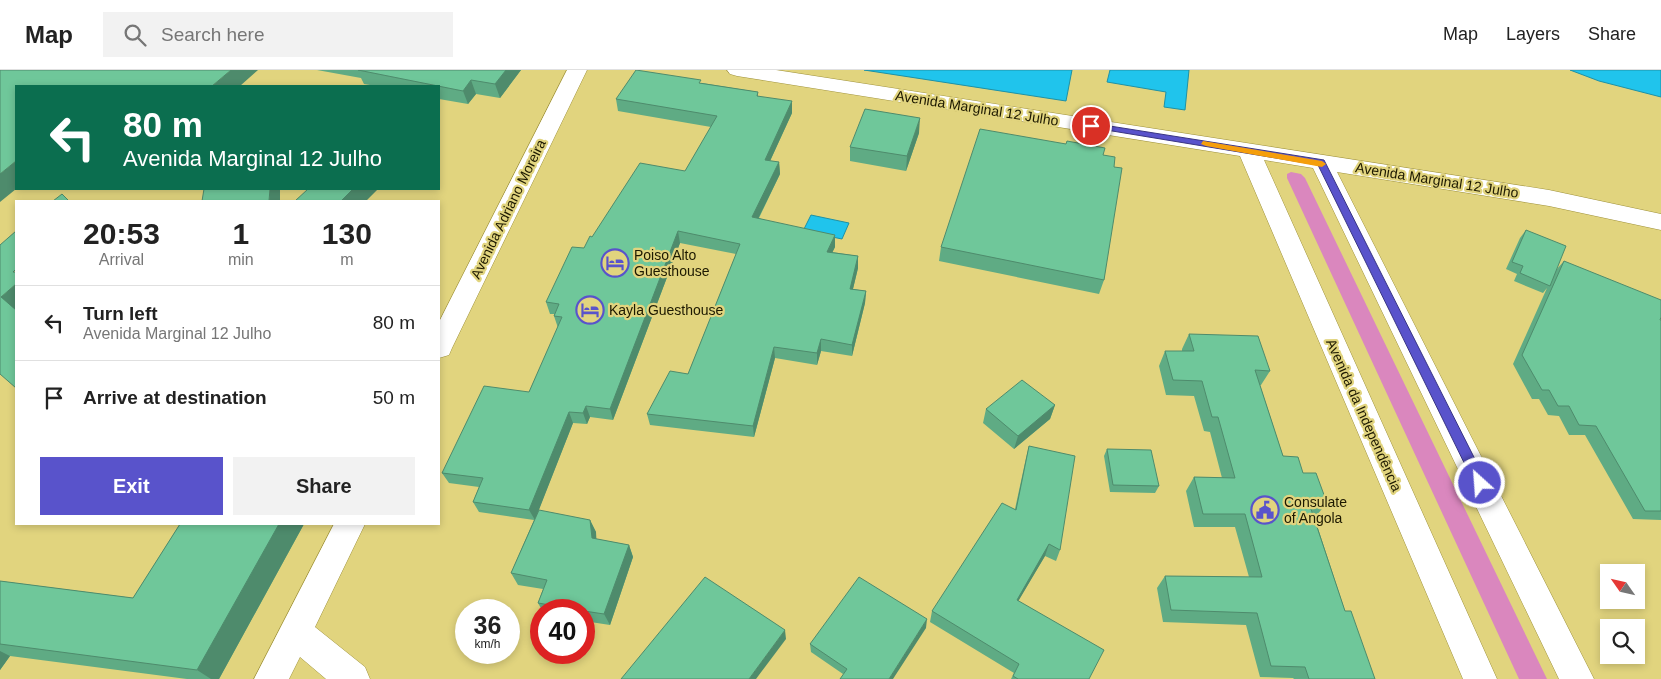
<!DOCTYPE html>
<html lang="en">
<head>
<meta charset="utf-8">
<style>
  :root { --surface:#fff; --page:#f2f2f2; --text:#222; --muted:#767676; --line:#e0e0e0; --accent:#5953cb }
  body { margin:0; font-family:Helvetica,sans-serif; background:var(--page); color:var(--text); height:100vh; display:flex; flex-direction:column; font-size:19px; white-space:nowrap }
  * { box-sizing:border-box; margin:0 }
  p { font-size:16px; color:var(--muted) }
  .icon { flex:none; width:28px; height:28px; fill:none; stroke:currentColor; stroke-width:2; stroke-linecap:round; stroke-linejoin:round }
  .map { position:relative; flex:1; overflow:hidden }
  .sheet { position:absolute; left:15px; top:130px; width:425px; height:325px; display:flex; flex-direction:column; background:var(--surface); border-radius:0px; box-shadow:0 2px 8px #0003 }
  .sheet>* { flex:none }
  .guide { position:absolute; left:15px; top:15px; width:425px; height:105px; border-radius:0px; box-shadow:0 2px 8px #0003; background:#0b6e4f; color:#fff; overflow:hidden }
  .needle { width:32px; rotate:304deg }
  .controls { position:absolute; left:1600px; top:494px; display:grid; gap:10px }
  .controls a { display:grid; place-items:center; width:45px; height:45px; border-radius:0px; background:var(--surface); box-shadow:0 2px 8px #0003; font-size:25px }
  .speed { position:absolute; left:455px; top:529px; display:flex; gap:10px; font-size:25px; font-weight:700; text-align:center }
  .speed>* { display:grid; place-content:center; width:65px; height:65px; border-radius:50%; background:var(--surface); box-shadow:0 2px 8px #0003; line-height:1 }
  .speed small { font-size:12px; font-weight:400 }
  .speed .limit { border:8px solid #d22; background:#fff; color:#111 }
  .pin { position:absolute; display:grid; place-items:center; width:42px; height:42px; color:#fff; margin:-21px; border:2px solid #fff; border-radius:50%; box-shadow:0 1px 5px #0007 }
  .me { position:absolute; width:55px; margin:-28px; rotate:334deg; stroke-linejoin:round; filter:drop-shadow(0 0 4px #0008) }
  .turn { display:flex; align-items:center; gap:18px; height:105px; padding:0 25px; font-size:22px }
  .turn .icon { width:65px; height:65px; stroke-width:2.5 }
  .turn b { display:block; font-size:35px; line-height:42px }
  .eta { display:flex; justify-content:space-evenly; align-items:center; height:85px; text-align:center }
  .eta b { font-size:30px; font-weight:700; line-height:35px }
  .primary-button { display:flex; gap:10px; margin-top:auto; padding:10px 25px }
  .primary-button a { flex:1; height:58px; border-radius:0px; background:var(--accent); color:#fff; font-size:20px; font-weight:700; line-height:58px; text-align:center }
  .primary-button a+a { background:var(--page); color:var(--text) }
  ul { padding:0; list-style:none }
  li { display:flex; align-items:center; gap:15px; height:75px; padding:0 25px; border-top:1px solid var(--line) }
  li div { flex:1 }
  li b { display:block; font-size:19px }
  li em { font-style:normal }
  header { display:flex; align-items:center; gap:30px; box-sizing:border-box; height:70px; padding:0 25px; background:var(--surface); border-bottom:1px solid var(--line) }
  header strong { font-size:24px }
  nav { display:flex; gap:28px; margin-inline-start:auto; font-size:18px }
  .search { width:350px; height:45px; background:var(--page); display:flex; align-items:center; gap:12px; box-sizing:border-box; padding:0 18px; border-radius:0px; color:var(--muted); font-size:19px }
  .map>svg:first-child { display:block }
  .green { fill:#da87be }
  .water { fill:#20c4ec; stroke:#1f91a5 }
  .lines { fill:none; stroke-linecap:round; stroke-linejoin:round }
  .minor-casing { stroke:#9e913b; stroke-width:1 }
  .minor { fill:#fff; fill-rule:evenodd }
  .wall { fill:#5fab84 }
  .shaded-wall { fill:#4e8b6c }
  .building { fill:#6fc79a; stroke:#4e8b6c }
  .route { fill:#5953cb; stroke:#3a3684 }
  .slow { fill:#f59e0b }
  .labels { text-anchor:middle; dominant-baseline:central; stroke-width:4.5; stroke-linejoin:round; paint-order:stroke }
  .street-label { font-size:14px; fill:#1d1900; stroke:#e1d47e }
  .poi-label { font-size:14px; fill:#1d1900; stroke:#e1d47e; text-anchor:start }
</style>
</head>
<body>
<header>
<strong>Map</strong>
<div class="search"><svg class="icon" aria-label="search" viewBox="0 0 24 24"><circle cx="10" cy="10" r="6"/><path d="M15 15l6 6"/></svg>Search here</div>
<nav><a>Map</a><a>Layers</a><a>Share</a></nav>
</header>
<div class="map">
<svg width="1661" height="609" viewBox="0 0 1661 609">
  <rect width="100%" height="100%" fill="#e1d47e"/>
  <path class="green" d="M 1291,102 L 1301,104 L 1305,108 L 1547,609 L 1519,609 L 1287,108 L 1287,104 Z"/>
  <path class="water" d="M 864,0 L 1072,0 L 1066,31 Z
    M 1110,0 L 1189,0 L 1185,40 L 1164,37 L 1166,22 L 1107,12 Z
    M 1570,0 L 1661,0 L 1661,27 L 1599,11 Z
    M 811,145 L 849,153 L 842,169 L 803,161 Z"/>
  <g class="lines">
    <g class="minor-casing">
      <path id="minor" d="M 567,0 L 587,0 L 452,278 L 449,285 L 439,288 L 439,252 Z
        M 727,0 L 776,0 L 1549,120 L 1661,144 L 1661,160 L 1549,136 L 1337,102 L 1594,609 L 1559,609 L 1313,98 L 1264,90 L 1497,609 L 1463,609 L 1240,86 L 737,6 L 730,4 Z
        M 334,454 L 365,454 L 315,557 L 365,597 L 370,609 L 326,609 L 300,587 L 289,609 L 254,609 Z"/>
    </g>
    <use href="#minor" class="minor"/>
  </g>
  <path class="wall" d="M 317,0 L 521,0 L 500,28 L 476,24 L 468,34 L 439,29 L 439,16 L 376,16 L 364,14 L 361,8 Z
    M 702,13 L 758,22 L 758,26 L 792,43 L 770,91 L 779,92 L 780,104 L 759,148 L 835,177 L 832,182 L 858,186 L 858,198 L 853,219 L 866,221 L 865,233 L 852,286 L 821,281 L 817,295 L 775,288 L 754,367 L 650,355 L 647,344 L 688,304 L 736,184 L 680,173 L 613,350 L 590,347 L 587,354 L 573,353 L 535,449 L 590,450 L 596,462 L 596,469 L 629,475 L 633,487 L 610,555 L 584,551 L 584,540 L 542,540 L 538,533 L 543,519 L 518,515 L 511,503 L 534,450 L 479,442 L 473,432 L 479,417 L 449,413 L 442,403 L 529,322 L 558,258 L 554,246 L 554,244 L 550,244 L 546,232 L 592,167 L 685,101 L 711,57 L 618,41 L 616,29 Z
    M 919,63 L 906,101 L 850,91 L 850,77 Z
    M 1066,74 L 1103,85 L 1114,97 L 1104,210 L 1099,224 L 939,191 L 941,177 Z
    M 1526,160 L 1556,200 L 1564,191 L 1661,250 L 1661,450 L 1633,449 L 1585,365 L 1569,365 L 1559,346 L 1548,345 L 1539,329 L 1532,329 L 1513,294 L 1547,218 L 1543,223 L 1514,211 L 1517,204 L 1506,199 L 1520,168 Z
    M 1189,264 L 1270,301 L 1261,315 L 1260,315 L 1283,386 L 1303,403 L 1327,433 L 1316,446 L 1314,446 L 1345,541 L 1375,609 L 1294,609 L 1293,608 L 1260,607 L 1246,555 L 1163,552 L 1157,518 L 1165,506 L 1249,507 L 1235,457 L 1194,457 L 1186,421 L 1194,407 L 1222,408 L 1210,362 L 1204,361 L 1194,326 L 1166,325 L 1159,296 L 1165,281 L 1182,281 L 1182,279 Z
    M 1055,335 L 1050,349 L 1014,379 L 983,353 L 986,339 Z
    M 1029,376 L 1060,480 L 1056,491 L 1045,486 L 1018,531 L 1089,609 L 1011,609 L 1014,603 L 930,552 L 932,541 L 1015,439 L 1026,388 Z
    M 1107,379 L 1159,416 L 1155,423 L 1110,422 L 1104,386 Z
    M 180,454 L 304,454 L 219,609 L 187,609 L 10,586 L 0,600 L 0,511 L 133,528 Z
    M 926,558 L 843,604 L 811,582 L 810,574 Z"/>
  <path class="shaded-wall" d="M 231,0 L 258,0 L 240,16 L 212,16 Z
    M 506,0 L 521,0 L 500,28 L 495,14 Z
    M 471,10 L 476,24 L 468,34 L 463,21 Z
    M 792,31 L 792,43 L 765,102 L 765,90 Z
    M 920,48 L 919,63 L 906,101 L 907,86 Z
    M 16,91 L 16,119 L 0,132 L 0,104 Z
    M 779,92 L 780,104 L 753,159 L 752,147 Z
    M 270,119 L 280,119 L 280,131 L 269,131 Z
    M 353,119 L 378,119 L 366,131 L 341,131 Z
    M 678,161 L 680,173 L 613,350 L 610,339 Z
    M 835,165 L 835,177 L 827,194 L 827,182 Z
    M 858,186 L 858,198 L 850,231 L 850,219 Z
    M 16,214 L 16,242 L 1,227 Z
    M 866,221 L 865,233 L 852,286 L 852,275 Z
    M 821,269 L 821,281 L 817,295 L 817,283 Z
    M 774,277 L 775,288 L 754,367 L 753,356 Z
    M 1055,335 L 1050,349 L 1014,379 L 1018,366 Z
    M 586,336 L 590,347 L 587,354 L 583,343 Z
    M 569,342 L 573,353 L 535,450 L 529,440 Z
    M 590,450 L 596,462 L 597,480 L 592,468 Z
    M 279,454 L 304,454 L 219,609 L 211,609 L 197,600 Z
    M 1049,474 L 1045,486 L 1013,540 L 1017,530 Z
    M 629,475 L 633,487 L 610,555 L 604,544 Z
    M 927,549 L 926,558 L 893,609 L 889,609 Z
    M 785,560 L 786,569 L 756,609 L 749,609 Z
    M 0,581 L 10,586 L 0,600 Z"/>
  <path class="building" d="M 0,0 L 231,0 L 212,16 L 16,16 L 16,91 L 0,104 Z
    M 358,0 L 506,0 L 495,14 L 471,10 L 463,21 Z
    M 636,0 L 701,10 L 699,13 L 758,22 L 757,26 L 792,31 L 765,90 L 779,92 L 752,147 L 835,165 L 827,182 L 858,186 L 850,219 L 866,221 L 852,275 L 821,269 L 817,283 L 774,277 L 753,356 L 647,344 L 670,301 L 688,304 L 740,174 L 678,161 L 610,339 L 586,336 L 583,343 L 569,342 L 529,440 L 473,432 L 483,408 L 442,403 L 484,316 L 529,322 L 562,247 L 554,246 L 559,234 L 546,232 L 572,177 L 584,178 L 590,166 L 592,167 L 640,93 L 685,101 L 717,46 L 616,29 Z
    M 865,39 L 920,48 L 907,86 L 850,77 Z
    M 980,59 L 1066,74 L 1067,71 L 1105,78 L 1103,85 L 1115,87 L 1114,97 L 1122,98 L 1104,210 L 941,177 Z
    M 204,119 L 270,119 L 269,131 L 202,131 Z
    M 308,119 L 353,119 L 341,131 L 295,131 Z
    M 62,124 L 69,131 L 53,131 Z
    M 1526,160 L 1566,176 L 1550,216 L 1520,203 L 1523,196 L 1512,192 Z
    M 16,161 L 16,199 L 13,202 L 16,202 L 16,214 L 1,227 L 16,240 L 16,318 L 0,304 L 0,175 Z
    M 1564,191 L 1661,230 L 1661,247 L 1660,250 L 1661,250 L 1661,441 L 1645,441 L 1596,356 L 1579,355 L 1569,336 L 1558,336 L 1549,320 L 1542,320 L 1522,285 Z
    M 1189,264 L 1258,266 L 1270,301 L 1255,300 L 1283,386 L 1298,387 L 1303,403 L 1316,403 L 1327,433 L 1309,433 L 1345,541 L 1351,541 L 1375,609 L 1309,609 L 1305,597 L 1271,596 L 1257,543 L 1171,540 L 1165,506 L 1262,507 L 1245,444 L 1203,444 L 1194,407 L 1235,408 L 1218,347 L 1212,347 L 1202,311 L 1173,310 L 1165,281 L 1194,281 Z
    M 1022,310 L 1055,335 L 1018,366 L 986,339 Z
    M 1029,376 L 1075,386 L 1060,480 L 1049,474 L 1017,530 L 1104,580 L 1089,609 L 1018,609 L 1013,606 L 1019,594 L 932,541 L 1002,433 L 1016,440 Z
    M 1107,379 L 1151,380 L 1159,416 L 1113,415 Z
    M 539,440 L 590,450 L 592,468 L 629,475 L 604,544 L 584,541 L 584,540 L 579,540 L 538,533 L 547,510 L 511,503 Z
    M 180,454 L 279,454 L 197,600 L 0,574 L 0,511 L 133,528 Z
    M 705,507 L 785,560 L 749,609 L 621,609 Z
    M 859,507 L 927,549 L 889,609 L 840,609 L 847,599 L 810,574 Z"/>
  <path class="route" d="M 1091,53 L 1324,90 L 1485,409 L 1486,413 L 1485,417 L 1476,417 L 1318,95 L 1088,57 L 1086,56 Z"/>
  <path class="slow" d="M 1203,71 L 1322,91 L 1326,94 L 1322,97 L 1206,76 L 1201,74 Z"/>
  <defs>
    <g id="hotel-ring" transform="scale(1.4375)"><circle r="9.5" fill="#e1d47e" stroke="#5953cb" stroke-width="1.5"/><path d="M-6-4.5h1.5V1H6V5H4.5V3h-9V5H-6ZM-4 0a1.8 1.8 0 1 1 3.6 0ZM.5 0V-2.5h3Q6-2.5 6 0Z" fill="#5953cb"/></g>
    <g id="civic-ring" transform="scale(1.4375)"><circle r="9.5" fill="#e1d47e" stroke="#5953cb" stroke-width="1.5"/><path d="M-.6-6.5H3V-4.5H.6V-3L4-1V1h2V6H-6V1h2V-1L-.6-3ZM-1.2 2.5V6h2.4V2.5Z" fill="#5953cb"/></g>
  </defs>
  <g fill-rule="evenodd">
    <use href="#hotel-ring" x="615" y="193"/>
    <use href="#hotel-ring" x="590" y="240"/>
    <use href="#civic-ring" x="1265" y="440"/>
  </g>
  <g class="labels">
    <g class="street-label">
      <text transform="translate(977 38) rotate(9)">Avenida Marginal 12 Julho</text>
      <text transform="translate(1437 110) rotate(9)">Avenida Marginal 12 Julho</text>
      <text transform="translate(508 139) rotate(-64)">Avenida Adriano Moreira</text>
      <text transform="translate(1364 345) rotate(66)">Avenida da Independência</text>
    </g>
    <g class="poi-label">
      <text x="634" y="185">Poiso Alto<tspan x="634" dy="16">Guesthouse</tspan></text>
      <text x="609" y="240">Kayla Guesthouse</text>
      <text x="1284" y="432">Consulate<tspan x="1284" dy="16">of Angola</tspan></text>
    </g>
  </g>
</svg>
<div class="controls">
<a><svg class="needle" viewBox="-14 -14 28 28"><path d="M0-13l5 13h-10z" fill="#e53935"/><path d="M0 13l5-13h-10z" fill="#767676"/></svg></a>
<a><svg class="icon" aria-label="search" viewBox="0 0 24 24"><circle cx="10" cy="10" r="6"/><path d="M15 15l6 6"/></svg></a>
</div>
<div class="speed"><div>36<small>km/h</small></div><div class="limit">40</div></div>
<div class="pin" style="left:1091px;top:56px;background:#d93025"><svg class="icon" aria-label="arrive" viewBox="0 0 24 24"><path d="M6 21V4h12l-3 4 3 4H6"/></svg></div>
<svg class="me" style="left:1480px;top:413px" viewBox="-20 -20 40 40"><circle r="17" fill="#5953cb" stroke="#fff" stroke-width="3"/><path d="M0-11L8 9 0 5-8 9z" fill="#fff"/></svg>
<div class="guide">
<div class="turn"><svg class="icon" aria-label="left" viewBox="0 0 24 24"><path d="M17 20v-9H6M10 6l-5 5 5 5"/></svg><div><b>80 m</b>Avenida Marginal 12 Julho</div></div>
</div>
<section class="sheet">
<div class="eta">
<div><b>20:53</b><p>Arrival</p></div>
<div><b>1</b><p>min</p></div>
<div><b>130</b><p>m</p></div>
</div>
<ul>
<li><svg class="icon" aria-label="left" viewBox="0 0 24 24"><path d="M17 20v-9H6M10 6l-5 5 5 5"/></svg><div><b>Turn left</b><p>Avenida Marginal 12 Julho</p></div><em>80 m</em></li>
<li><svg class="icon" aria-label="arrive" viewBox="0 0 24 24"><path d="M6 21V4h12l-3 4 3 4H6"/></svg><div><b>Arrive at destination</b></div><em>50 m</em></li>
</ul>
<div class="primary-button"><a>Exit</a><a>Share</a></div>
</section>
</div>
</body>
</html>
